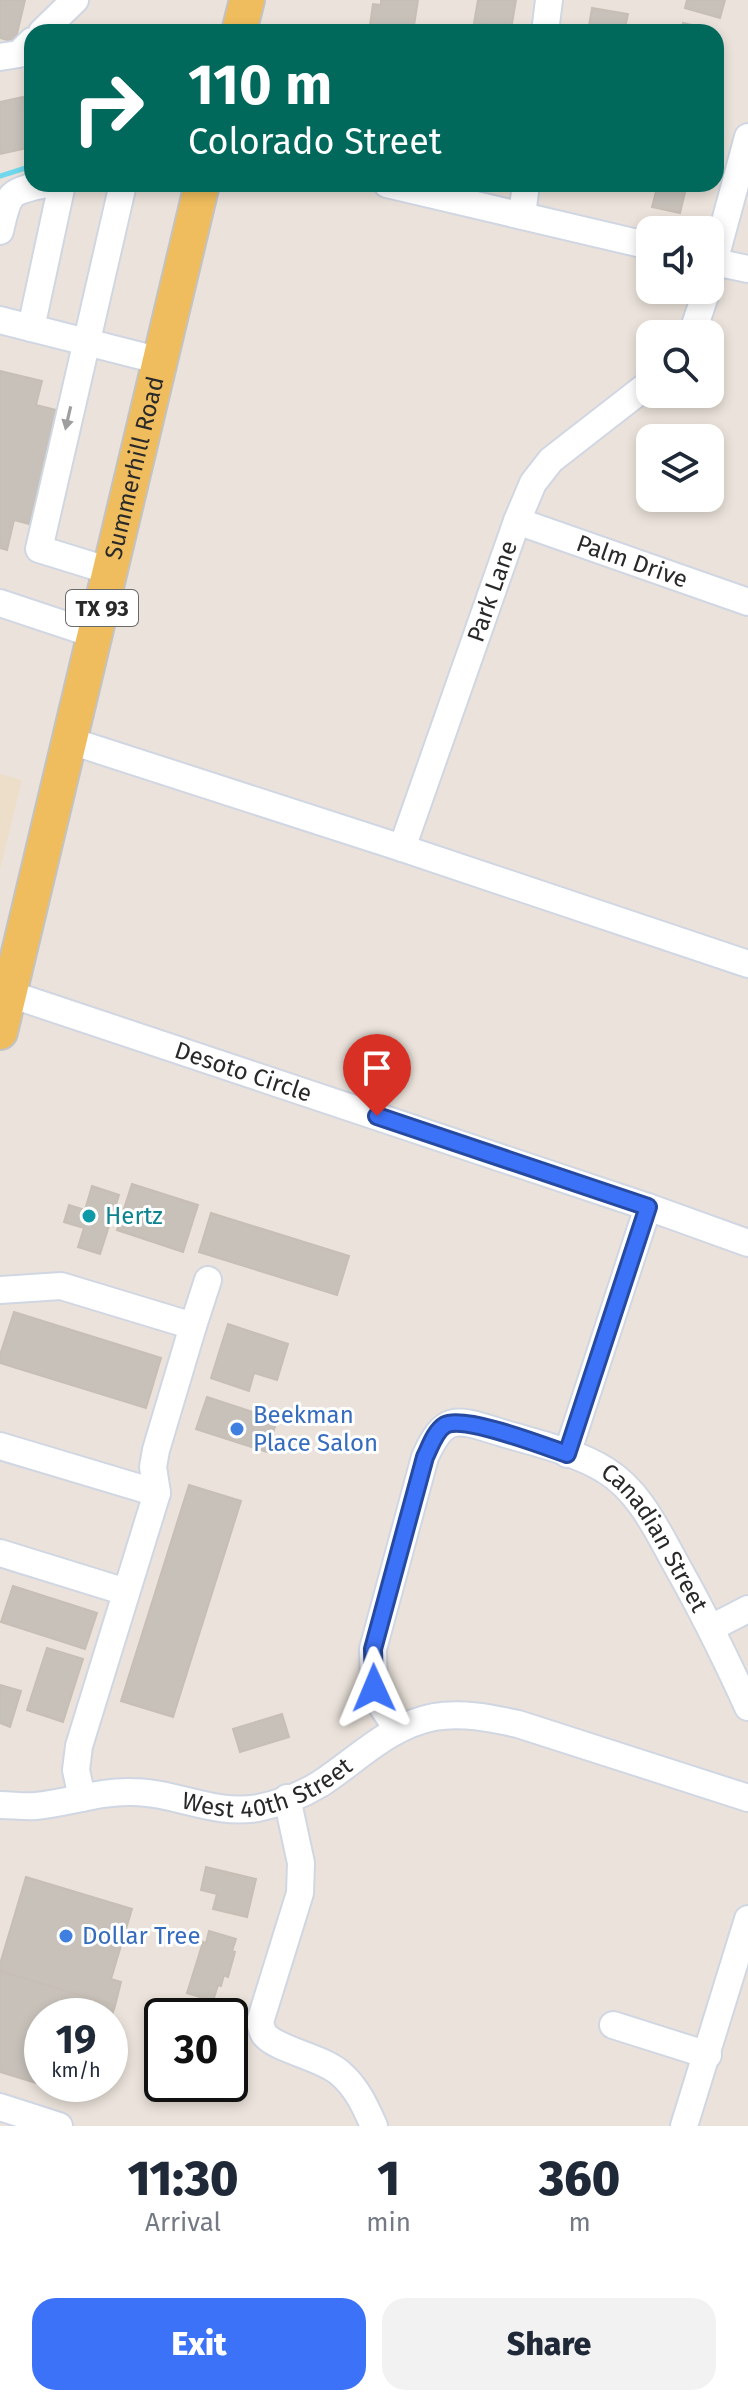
<!DOCTYPE html>
<html lang="en">
<head>
<meta charset="utf-8">
<style>
  :root { --surface:#fff; --page:#f2f2f3; --text:#1f2937; --muted:#747a83; --accent:#3c72f7 }
  body { margin:0; font-family:"Fira Sans",sans-serif; background:var(--page); color:var(--text); height:100vh; display:flex; flex-direction:column; font-size:30px; white-space:nowrap }
  * { box-sizing:border-box; margin:0 }
  p { font-size:26px; color:var(--muted) }
  .icon { flex:none; width:44px; height:44px; fill:none; stroke:currentColor; stroke-width:2; stroke-linecap:round; stroke-linejoin:round }
  .map { position:relative; height:2126px; overflow:hidden }
  .details { display:flex; flex-direction:column; background:var(--surface); flex:1 }
  .details>* { flex:none }
  .banner { position:absolute; left:24px; top:24px; width:700px; height:168px; border-radius:24px; box-shadow:0 4px 12px #0003; background:#00695c; color:#fff; overflow:hidden }
  .buttons { position:absolute; left:636px; top:216px; display:grid; gap:16px }
  .buttons a { display:grid; place-items:center; width:88px; height:88px; border-radius:16px; background:var(--surface); box-shadow:0 4px 12px #0003; font-size:40px }
  .speed { position:absolute; left:24px; top:1998px; display:flex; gap:16px; font-size:40px; font-weight:700; text-align:center }
  .speed>* { display:grid; place-content:center; width:104px; height:104px; border-radius:50%; background:var(--surface); box-shadow:0 4px 12px #0003; line-height:1 }
  .speed small { font-size:20px; font-weight:400 }
  .speed .limit { border:4px solid #111; border-radius:12px; background:#fff; color:#111 }
  .pin { position:absolute; display:grid; place-items:center; width:68px; height:68px; color:#fff; margin:-82px -34px; border-radius:50% 50% 50% 0; rotate:-45deg; box-shadow:0 0 8px #0007 }
  .pin .icon { rotate:45deg }
  .me { position:absolute; width:88px; margin:-44px; rotate:359deg; stroke-linejoin:round; filter:drop-shadow(0 0 6px #0008) }
  .turn { display:flex; align-items:center; gap:28px; height:168px; padding:0 32px; font-size:36px }
  .turn .icon { width:104px; height:104px; stroke-width:2.5 }
  .turn b { display:block; font-size:56px; line-height:68px }
  .eta { display:flex; justify-content:space-evenly; align-items:center; height:136px; text-align:center }
  .eta b { font-size:48px; font-weight:800; line-height:56px }
  .primary-button { display:flex; gap:16px; margin-top:auto; padding:16px 32px }
  .primary-button a { flex:1; height:92px; border-radius:24px; background:var(--accent); color:#fff; font-size:32px; font-weight:800; line-height:92px; text-align:center }
  .primary-button a+a { background:var(--page); color:var(--text) }
  .map>svg:first-child { display:block }
  .education { fill:#eddeca }
  .lines { fill:none; stroke-linecap:round; stroke-linejoin:round }
  .stream { stroke:#6fd8ed; stroke-width:5 }
  .building { fill:#c7c1ba; stroke:#c7beb5; stroke-width:2 }
  .minor-casing { stroke:#d0d6e2; stroke-width:30 }
  .major-casing { stroke:#c3c3c3; stroke-width:38 }
  .minor { stroke:#fff; stroke-width:26 }
  .major { stroke:#efbd5d; stroke-width:34 }
  .oneway { fill:#9f9f9f }
  .route-casing { stroke:#274aa1; stroke-width:20 }
  .route { stroke:#3c72f7; stroke-width:14 }
  .culture-dot { fill:#0f9aa8; stroke:#fff; stroke-width:3 }
  .shop-dot { fill:#3f7fe0; stroke:#fff; stroke-width:3 }
  .labels { text-anchor:middle; dominant-baseline:central; stroke-width:6; stroke-linejoin:round; paint-order:stroke }
  .shield { fill:#fff; stroke:#696969; stroke-width:2 }
  .shield-label { font-size:22px; font-weight:bold; fill:#292929 }
  .street-label { font-size:24px; fill:#292929; stroke:#fff }
  .culture-label { font-size:24px; fill:#0d838f; stroke:#fff; text-anchor:start }
  .shop-label { font-size:24px; fill:#366cbe; stroke:#fff; text-anchor:start }
</style>
</head>
<body>
<div class="map">
<svg width="748" height="2126" viewBox="0 0 748 2126">
  <rect width="100%" height="100%" fill="#ebe3db"/>
  <path class="education" d="M 0,774 L 22,780 L 0,870 Z"/>
  <g class="lines">
    <path class="stream" d="M 0,176 L 32,166"/>
  </g>
  <path class="building" d="M 0,0 L 25,0 L 15,42 L 0,38 Z
    M 381,0 L 418,0 L 413,32 L 369,32 L 373,4 L 381,5 Z
    M 478,0 L 516,0 L 511,29 L 474,23 Z
    M 687,0 L 725,0 L 720,18 L 685,8 Z
    M 592,8 L 628,14 L 624,32 L 588,32 Z
    M 683,23 L 715,30 L 715,32 L 681,32 Z
    M 23,97 L 32,136 L 32,147 L 0,154 L 0,102 Z
    M 658,184 L 687,184 L 680,213 L 652,207 Z
    M 0,371 L 42,381 L 36,405 L 64,412 L 43,502 L 35,500 L 29,524 L 14,520 L 7,550 L 0,548 Z
    M 132,1184 L 198,1205 L 183,1252 L 117,1230 Z
    M 92,1186 L 119,1195 L 100,1254 L 78,1247 L 84,1228 L 64,1222 L 69,1205 L 85,1210 Z
    M 211,1213 L 349,1256 L 337,1295 L 199,1252 Z
    M 14,1312 L 161,1358 L 146,1408 L 0,1363 L 0,1355 Z
    M 228,1324 L 288,1344 L 277,1380 L 254,1373 L 249,1391 L 211,1378 Z
    M 207,1397 L 277,1420 L 267,1452 L 196,1429 Z
    M 189,1485 L 241,1501 L 173,1717 L 121,1701 Z
    M 13,1586 L 97,1613 L 85,1649 L 1,1622 Z
    M 47,1648 L 83,1659 L 63,1722 L 27,1710 Z
    M 0,1685 L 21,1691 L 10,1727 L 0,1723 Z
    M 282,1714 L 289,1737 L 240,1752 L 233,1729 Z
    M 206,1867 L 256,1879 L 247,1917 L 213,1909 L 217,1894 L 201,1890 Z
    M 26,1877 L 132,1909 L 111,1979 L 121,1982 L 115,2006 L 0,1971 L 0,1964 Z
    M 209,1931 L 236,1939 L 232,1951 L 235,1952 L 228,1977 L 224,1975 L 221,1986 L 218,1985 L 213,2001 L 187,1993 L 203,1942 L 206,1943 Z
    M 0,1971 L 115,2006 L 110,2021 L 110,2016 L 42,2016 L 42,2084 L 61,2084 L 59,2090 L 0,2072 Z"/>
  <g class="lines">
    <g class="minor-casing">
      <g id="minor">
        <path d="M 42,32 L 75,0"/>
        <path d="M 545,32 L 549,0"/>
        <path d="M 0,57 L 19,54 L 32,41"/>
        <path d="M 387,184 L 650,246"/>
        <path d="M 522,215 L 526,184"/>
        <path d="M 0,231 C 9,193 7,192 46,184"/>
        <path d="M 710,261 L 748,269"/>
        <path d="M 710,277 L 748,137"/>
        <path d="M 0,320 L 161,361"/>
        <path d="M 31,328 L 62,184"/>
        <path d="M 692,334 L 707,290"/>
        <path id="s1" d="M 517,521 L 748,602"/>
        <path d="M 110,571 L 39,549 L 123,184"/>
        <path d="M 0,603 L 96,635"/>
        <path d="M 71,741 L 402,848 L 748,964"/>
        <path id="s2" d="M 402,848 L 517,521 L 533,483 L 551,460 L 650,383"/>
        <path id="s3" d="M 10,994 L 648,1207 L 748,1243"/>
        <path d="M 0,1290 L 61,1286 L 193,1326 L 208,1280"/>
        <path d="M 0,1446 L 157,1493 L 79,1746 L 76,1770 L 82,1798"/>
        <path d="M 567,1454 L 648,1207"/>
        <path d="M 157,1493 L 153,1467 L 156,1450 L 193,1326"/>
        <path d="M 0,1553 L 126,1592"/>
        <path d="M 711,1628 L 748,1609"/>
        <path id="s4" d="M 397,1729 L 380,1703 L 374,1688 L 373,1649 L 425,1457 C 444,1415 455,1418 496,1431 C 531,1442 575,1451 605,1470 C 640,1491 658,1532 677,1566 C 703,1612 726,1659 748,1707"/>
        <path d="M 287,1798 L 301,1863 L 300,1893 L 260,2022 C 261,2025 262,2031 264,2034 C 276,2050 323,2057 341,2074 C 357,2088 365,2106 374,2126"/>
        <path id="s5" d="M 0,1805 C 12,1805 25,1807 36,1806 C 68,1803 100,1791 132,1792 C 175,1792 215,1816 258,1808 C 278,1804 302,1795 320,1784 C 357,1760 388,1726 434,1717 C 462,1712 490,1718 518,1724 L 748,1798"/>
        <path d="M 613,2025 L 708,2055"/>
        <path d="M 0,2107 L 59,2126"/>
        <path d="M 684,2126 L 748,1919"/>
      </g>
    </g>
    <g class="major-casing">
      <g id="major">
        <path d="M 239,32 L 247,0"/>
        <path id="s6" d="M 0,1032 L 202,184"/>
      </g>
    </g>
    <use href="#minor" class="minor"/>
    <use href="#major" class="major"/>
  </g>
  <defs><path id="oneway-solid" d="M-6-.8H1V-3.2L6.5 0L1 3.2V.8H-6Z" transform="scale(2)"/></defs>
  <use class="oneway" href="#oneway-solid" transform="translate(68 418) rotate(103)"/>
  <g class="lines">
    <g class="route-casing">
      <path id="route" d="M 374,1688 L 373,1649 L 425,1457 C 430,1447 435,1431 445,1425 C 464,1415 544,1446 567,1454 L 648,1207 L 377,1116"/>
    </g>
    <use href="#route" class="route"/>
  </g>
  <circle class="culture-dot" cx="89" cy="1216" r="8"/>
  <g class="shop-dot">
    <circle cx="237" cy="1429" r="8"/>
    <circle cx="66" cy="1936" r="8"/>
  </g>
  <g class="labels">
    <rect class="shield" x="66" y="590" width="72" height="36" rx="6"/>
    <g class="shield-label">
      <text x="102" y="608">TX 93</text>
    </g>
    <g class="street-label">
      <text stroke="none"><textPath href="#s6" startOffset="580">Summerhill Road</textPath></text>
      <text stroke="none"><textPath href="#s1" startOffset="122">Palm Drive</textPath></text>
      <text stroke="none"><textPath href="#s2" startOffset="272">Park Lane</textPath></text>
      <text stroke="none"><textPath href="#s3" startOffset="246">Desoto Circle</textPath></text>
      <text stroke="none"><textPath href="#s4" startOffset="576">Canadian Street</textPath></text>
      <text stroke="none"><textPath href="#s5" startOffset="274">West 40th Street</textPath></text>
    </g>
    <g class="culture-label">
      <text x="105" y="1216">Hertz</text>
    </g>
    <g class="shop-label">
      <text x="253" y="1415">Beekman<tspan x="253" dy="28">Place Salon</tspan></text>
      <text x="82" y="1936">Dollar Tree</text>
    </g>
  </g>
</svg>
<div class="buttons">
<a><svg class="icon" aria-label="sound" viewBox="0 0 24 24"><path d="M4 9h4l5-4v14l-5-4H4zM17 9q2 3 0 6"/></svg></a>
<a><svg class="icon" aria-label="search" viewBox="0 0 24 24"><circle cx="10" cy="10" r="6"/><path d="M15 15l6 6"/></svg></a>
<a><svg class="icon" aria-label="layers" viewBox="0 0 24 24"><path d="M12 4l9 5-9 5-9-5zM3 14l9 5 9-5"/></svg></a>
</div>
<div class="speed"><div>19<small>km/h</small></div><div class="limit">30</div></div>
<div class="pin" style="left:377px;top:1116px;background:#d93025"><svg class="icon" aria-label="arrive" viewBox="0 0 24 24"><path d="M6 21V4h12l-3 4 3 4H6"/></svg></div>
<svg class="me" style="left:374px;top:1688px" viewBox="-20 -20 40 40"><path d="M0-17L14 15 0 8-14 15z" fill="#3c72f7" stroke="#fff" stroke-width="4"/></svg>
<div class="banner">
<div class="turn"><svg class="icon" aria-label="right" viewBox="0 0 24 24"><path d="M7 20v-9h11M14 6l5 5-5 5"/></svg><div><b>110 m</b>Colorado Street</div></div>
</div>
</div>
<section class="details">
<div class="eta">
<div><b>11:30</b><p>Arrival</p></div>
<div><b>1</b><p>min</p></div>
<div><b>360</b><p>m</p></div>
</div>
<div class="primary-button"><a>Exit</a><a>Share</a></div>
</section>
</body>
</html>
